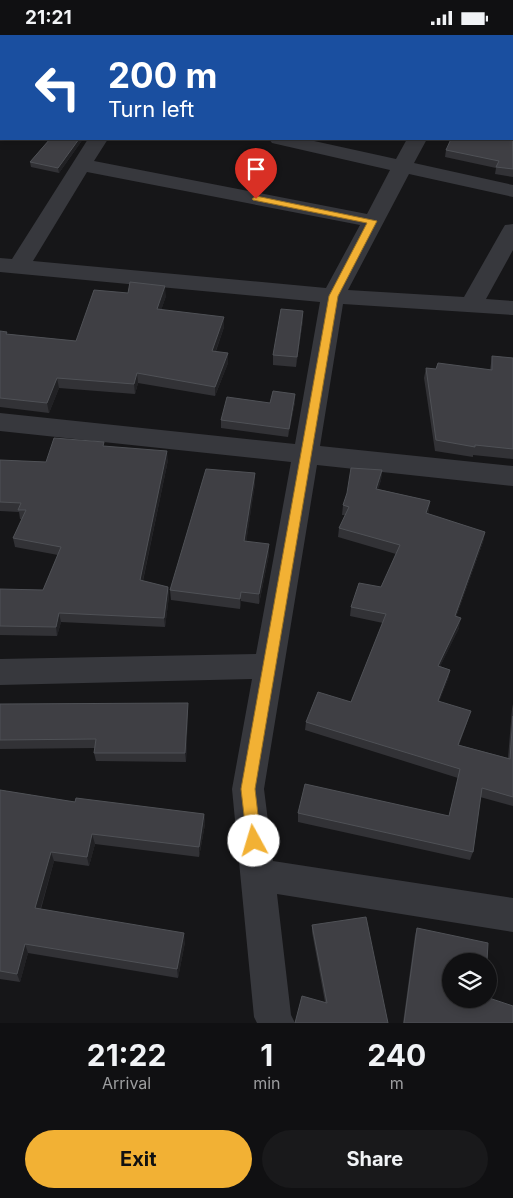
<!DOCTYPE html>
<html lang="en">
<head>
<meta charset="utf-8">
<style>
  :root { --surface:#101012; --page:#19191b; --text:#f1f3f6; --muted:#9c9d9f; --line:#303032; --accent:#f2b134 }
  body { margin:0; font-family:Inter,sans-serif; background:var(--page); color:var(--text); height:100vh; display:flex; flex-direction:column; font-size:19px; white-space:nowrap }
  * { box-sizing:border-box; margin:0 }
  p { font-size:16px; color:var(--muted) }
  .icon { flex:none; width:28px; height:28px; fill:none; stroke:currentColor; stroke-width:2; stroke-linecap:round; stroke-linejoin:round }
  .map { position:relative; height:988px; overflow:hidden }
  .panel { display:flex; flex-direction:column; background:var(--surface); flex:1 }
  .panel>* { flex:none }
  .top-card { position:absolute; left:0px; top:0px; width:514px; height:105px; box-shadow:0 2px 8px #0003,0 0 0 1px var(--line); background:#1a4fa0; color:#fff; overflow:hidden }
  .fabs { position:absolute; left:442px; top:918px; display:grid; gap:10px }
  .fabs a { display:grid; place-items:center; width:55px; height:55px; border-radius:50%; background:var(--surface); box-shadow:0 2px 8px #0003,0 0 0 1px var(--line); font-size:25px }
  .pin { position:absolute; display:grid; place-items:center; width:42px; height:42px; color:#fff; margin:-51px -21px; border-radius:50% 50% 50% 0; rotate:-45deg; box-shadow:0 0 5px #0007 }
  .pin .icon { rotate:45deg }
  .me { position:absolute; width:55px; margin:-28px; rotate:354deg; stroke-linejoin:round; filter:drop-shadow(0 0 4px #0008) }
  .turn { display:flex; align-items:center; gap:18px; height:105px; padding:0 25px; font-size:22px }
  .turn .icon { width:65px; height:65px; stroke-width:2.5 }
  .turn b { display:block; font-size:35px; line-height:42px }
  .eta { display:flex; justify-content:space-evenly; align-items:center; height:85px; text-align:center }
  .eta b { font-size:30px; font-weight:700; line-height:35px }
  .action { display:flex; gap:10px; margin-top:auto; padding:10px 25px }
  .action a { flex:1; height:58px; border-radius:30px; background:var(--accent); color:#111; font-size:20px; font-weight:700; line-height:58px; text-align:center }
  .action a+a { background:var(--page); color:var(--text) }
  .status { display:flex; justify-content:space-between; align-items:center; height:35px; padding:0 25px; background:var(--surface); direction:ltr }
  .status svg { height:14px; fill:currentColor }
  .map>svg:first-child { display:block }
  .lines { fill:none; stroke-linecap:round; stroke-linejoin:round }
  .street { fill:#37383d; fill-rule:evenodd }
  .wall { fill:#323236 }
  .shaded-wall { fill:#212124 }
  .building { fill:#3f3f44; stroke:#4f5156 }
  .route { fill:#f2b134; stroke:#9d7322 }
</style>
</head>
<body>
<div class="status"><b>21:21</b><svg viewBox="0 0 49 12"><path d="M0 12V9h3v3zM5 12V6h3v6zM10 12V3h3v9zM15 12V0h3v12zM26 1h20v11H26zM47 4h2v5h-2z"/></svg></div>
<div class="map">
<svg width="513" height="988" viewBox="0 0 513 988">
  <rect width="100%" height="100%" fill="#161618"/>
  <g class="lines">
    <path class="street" d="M 68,0 L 92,0 L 93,1 L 69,1 Z
      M 462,0 L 487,0 L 488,1 L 463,1 Z
      M 1,63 L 1,75 L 0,76 L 0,64 Z
      M 512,72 L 513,72 L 513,85 L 512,85 Z
      M 88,104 L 108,104 L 94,126 L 367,179 L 390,135 L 272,108 L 269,104 L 305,104 L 396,124 L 407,104 L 427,104 L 414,128 L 513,150 L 513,162 L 409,139 L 348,255 L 464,262 L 502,195 L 505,190 L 513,189 L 513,215 L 486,264 L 513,266 L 513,280 L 343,269 L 320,411 L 513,431 L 513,451 L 317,430 L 264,754 L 273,826 L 513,863 L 513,897 L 277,859 L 291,980 L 295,988 L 257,988 L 254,982 L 232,754 L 252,644 L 0,650 L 0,624 L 256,619 L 291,427 L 0,396 L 0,378 L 295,409 L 320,267 L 0,237 L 0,223 L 12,224 ZM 87,137 L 360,190 L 326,253 L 33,226 Z"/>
  </g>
  <path class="wall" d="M 513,79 L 513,142 L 495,139 L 496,133 L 445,122 L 446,115 Z
    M 50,104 L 83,104 L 59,138 L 31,132 L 30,127 Z
    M 166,261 L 161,275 L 224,292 L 216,316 L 228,328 L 215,361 L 138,348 L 135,359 L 59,353 L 49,378 L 0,372 L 0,296 L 7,299 L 76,306 Z
    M 303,285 L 296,332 L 273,330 L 273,320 Z
    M 492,321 L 513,323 L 513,424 L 473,420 L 473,422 L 435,416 L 424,343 L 426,333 L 436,334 L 490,335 Z
    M 295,367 L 288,402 L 221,393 L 221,385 L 270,368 Z
    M 104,411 L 168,425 L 143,546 L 168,552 L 169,561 L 165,592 L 61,587 L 57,601 L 0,600 L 0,554 L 43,555 L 58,520 L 15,512 L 13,503 L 22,484 L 20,484 L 19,477 L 0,476 L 0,425 L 46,427 Z
    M 382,435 L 381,445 L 378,454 L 430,466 L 428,479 L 485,497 L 483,507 L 456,582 L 459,593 L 440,631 L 450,635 L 448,644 L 439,666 L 468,685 L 459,710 L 508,723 L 512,674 L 513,669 L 513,771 L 480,762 L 473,817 L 470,825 L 298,787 L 298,778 L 449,781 L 458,743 L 305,695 L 306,687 L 351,667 L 383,588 L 350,581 L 351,572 L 381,552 L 396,519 L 338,502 L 339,493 L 345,480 L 342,480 L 343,470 Z
    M 255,438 L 255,448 L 246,507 L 269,519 L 259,569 L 241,566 L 240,574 L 171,565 L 170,555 Z
    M 0,669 L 188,676 L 186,727 L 96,726 L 94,718 L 95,713 L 0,714 Z
    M 0,755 L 75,767 L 204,779 L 205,789 L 199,822 L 95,809 L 89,831 L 54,826 L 41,874 L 185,907 L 178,943 L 28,918 L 20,947 L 0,944 Z
    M 312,890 L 388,988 L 325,967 L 312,897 Z
    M 417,893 L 451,964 L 513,988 L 403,988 L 415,900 Z"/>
  <path class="shaded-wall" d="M 79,104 L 83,104 L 59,138 L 58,133 Z
    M 165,251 L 166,261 L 158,284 L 157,274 Z
    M 303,276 L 303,285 L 296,332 L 297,322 Z
    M 224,282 L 224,292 L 212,326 L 212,316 Z
    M 228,318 L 228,328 L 215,361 L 215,352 Z
    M 137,338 L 138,348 L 135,359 L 134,349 Z
    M 57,343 L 59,353 L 49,378 L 47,368 Z
    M 295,359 L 295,367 L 288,402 L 289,394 Z
    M 167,416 L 168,425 L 141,554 L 140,545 Z
    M 382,435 L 381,445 L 375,463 L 376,454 Z
    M 255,438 L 255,448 L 245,516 L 244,506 Z
    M 430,466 L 429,476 L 424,488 L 426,478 Z
    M 485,497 L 483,507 L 453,590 L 455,581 Z
    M 269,509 L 269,519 L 259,569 L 259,559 Z
    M 168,552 L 169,561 L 165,592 L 164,583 Z
    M 241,557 L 241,566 L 240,574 L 240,564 Z
    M 59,578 L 61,587 L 57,601 L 56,592 Z
    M 461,583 L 459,593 L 436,640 L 438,631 Z
    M 450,635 L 448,644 L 436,675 L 438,666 Z
    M 188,668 L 188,676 L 186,727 L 185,718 Z
    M 471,676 L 468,685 L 456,718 L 458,710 Z
    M 204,779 L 205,789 L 199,822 L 199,812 Z
    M 92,799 L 95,809 L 89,831 L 87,822 Z
    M 51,817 L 54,826 L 38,882 L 35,873 Z
    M 184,898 L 185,907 L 178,943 L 177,934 Z
    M 25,909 L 28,918 L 20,947 L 17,939 Z"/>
  <path class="building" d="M 503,0 L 511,0 L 512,1 L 502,1 Z
    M 512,6 L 513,6 L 512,64 Z
    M 512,79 L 513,134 L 496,132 L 499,126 L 446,115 L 451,104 L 512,104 Z
    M 50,104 L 79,104 L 58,133 L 30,127 Z
    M 130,247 L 165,251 L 157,274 L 224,282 L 212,316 L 228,318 L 215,352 L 137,338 L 134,349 L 57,343 L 47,368 L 0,363 L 0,296 L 7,297 L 6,299 L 76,306 L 94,255 L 128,258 Z
    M 281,274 L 303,276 L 297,322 L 273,320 Z
    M 492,321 L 513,323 L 513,414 L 475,410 L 475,412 L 436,405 L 426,333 L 436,334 L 438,328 L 492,335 Z
    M 273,356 L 295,359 L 289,394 L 221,385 L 227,362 L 270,368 Z
    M 54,403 L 104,407 L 103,411 L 167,416 L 140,545 L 168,552 L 164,583 L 59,578 L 56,592 L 0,591 L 0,554 L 43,555 L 61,512 L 13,503 L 26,475 L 18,475 L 21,468 L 0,467 L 0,425 L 46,427 Z
    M 351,433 L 382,435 L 376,454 L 430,466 L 426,478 L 485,497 L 455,581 L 461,583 L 438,631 L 450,635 L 438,666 L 471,676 L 458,710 L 510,724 L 513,681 L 513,762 L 482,753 L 473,817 L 298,778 L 305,749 L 449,781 L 460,734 L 306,687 L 318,657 L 351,667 L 386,579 L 351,572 L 359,548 L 381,552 L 400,510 L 339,493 L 349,472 L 343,470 L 347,458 Z
    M 206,434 L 255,438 L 244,506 L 269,509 L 259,559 L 241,557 L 240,564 L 170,555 Z
    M 188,668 L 185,718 L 94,718 L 96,704 L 0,705 L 0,669 Z
    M 0,755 L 75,767 L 76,763 L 204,779 L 199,812 L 92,799 L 87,822 L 51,817 L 35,873 L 184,898 L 177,934 L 25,909 L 17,939 L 0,936 Z
    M 366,882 L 388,988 L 295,988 L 302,961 L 327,968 L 312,890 Z
    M 417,893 L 488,908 L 487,926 L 451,926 L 451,964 L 489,964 L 489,963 L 513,971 L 513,988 L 404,988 Z"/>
  <path class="route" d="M 256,161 L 377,186 L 338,261 L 255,754 L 261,806 L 259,810 L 254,812 L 249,810 L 247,806 L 241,754 L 329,261 L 367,188 L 253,165 L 252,164 Z"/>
</svg>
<div class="fabs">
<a><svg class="icon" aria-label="layers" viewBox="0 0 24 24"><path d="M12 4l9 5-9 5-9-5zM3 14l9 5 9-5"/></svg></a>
</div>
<div class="pin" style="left:256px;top:164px;background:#d93025"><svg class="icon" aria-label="arrive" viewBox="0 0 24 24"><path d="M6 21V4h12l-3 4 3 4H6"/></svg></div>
<svg class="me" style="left:254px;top:806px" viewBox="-20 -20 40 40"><circle r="19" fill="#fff"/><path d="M0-13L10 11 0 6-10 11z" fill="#f2b134"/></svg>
<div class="top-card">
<div class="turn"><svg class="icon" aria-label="left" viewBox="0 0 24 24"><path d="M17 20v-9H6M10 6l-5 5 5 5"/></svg><div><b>200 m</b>Turn left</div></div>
</div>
</div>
<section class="panel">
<div class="eta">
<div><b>21:22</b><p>Arrival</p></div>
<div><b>1</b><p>min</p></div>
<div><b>240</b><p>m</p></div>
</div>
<div class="action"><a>Exit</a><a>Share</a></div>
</section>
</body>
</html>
